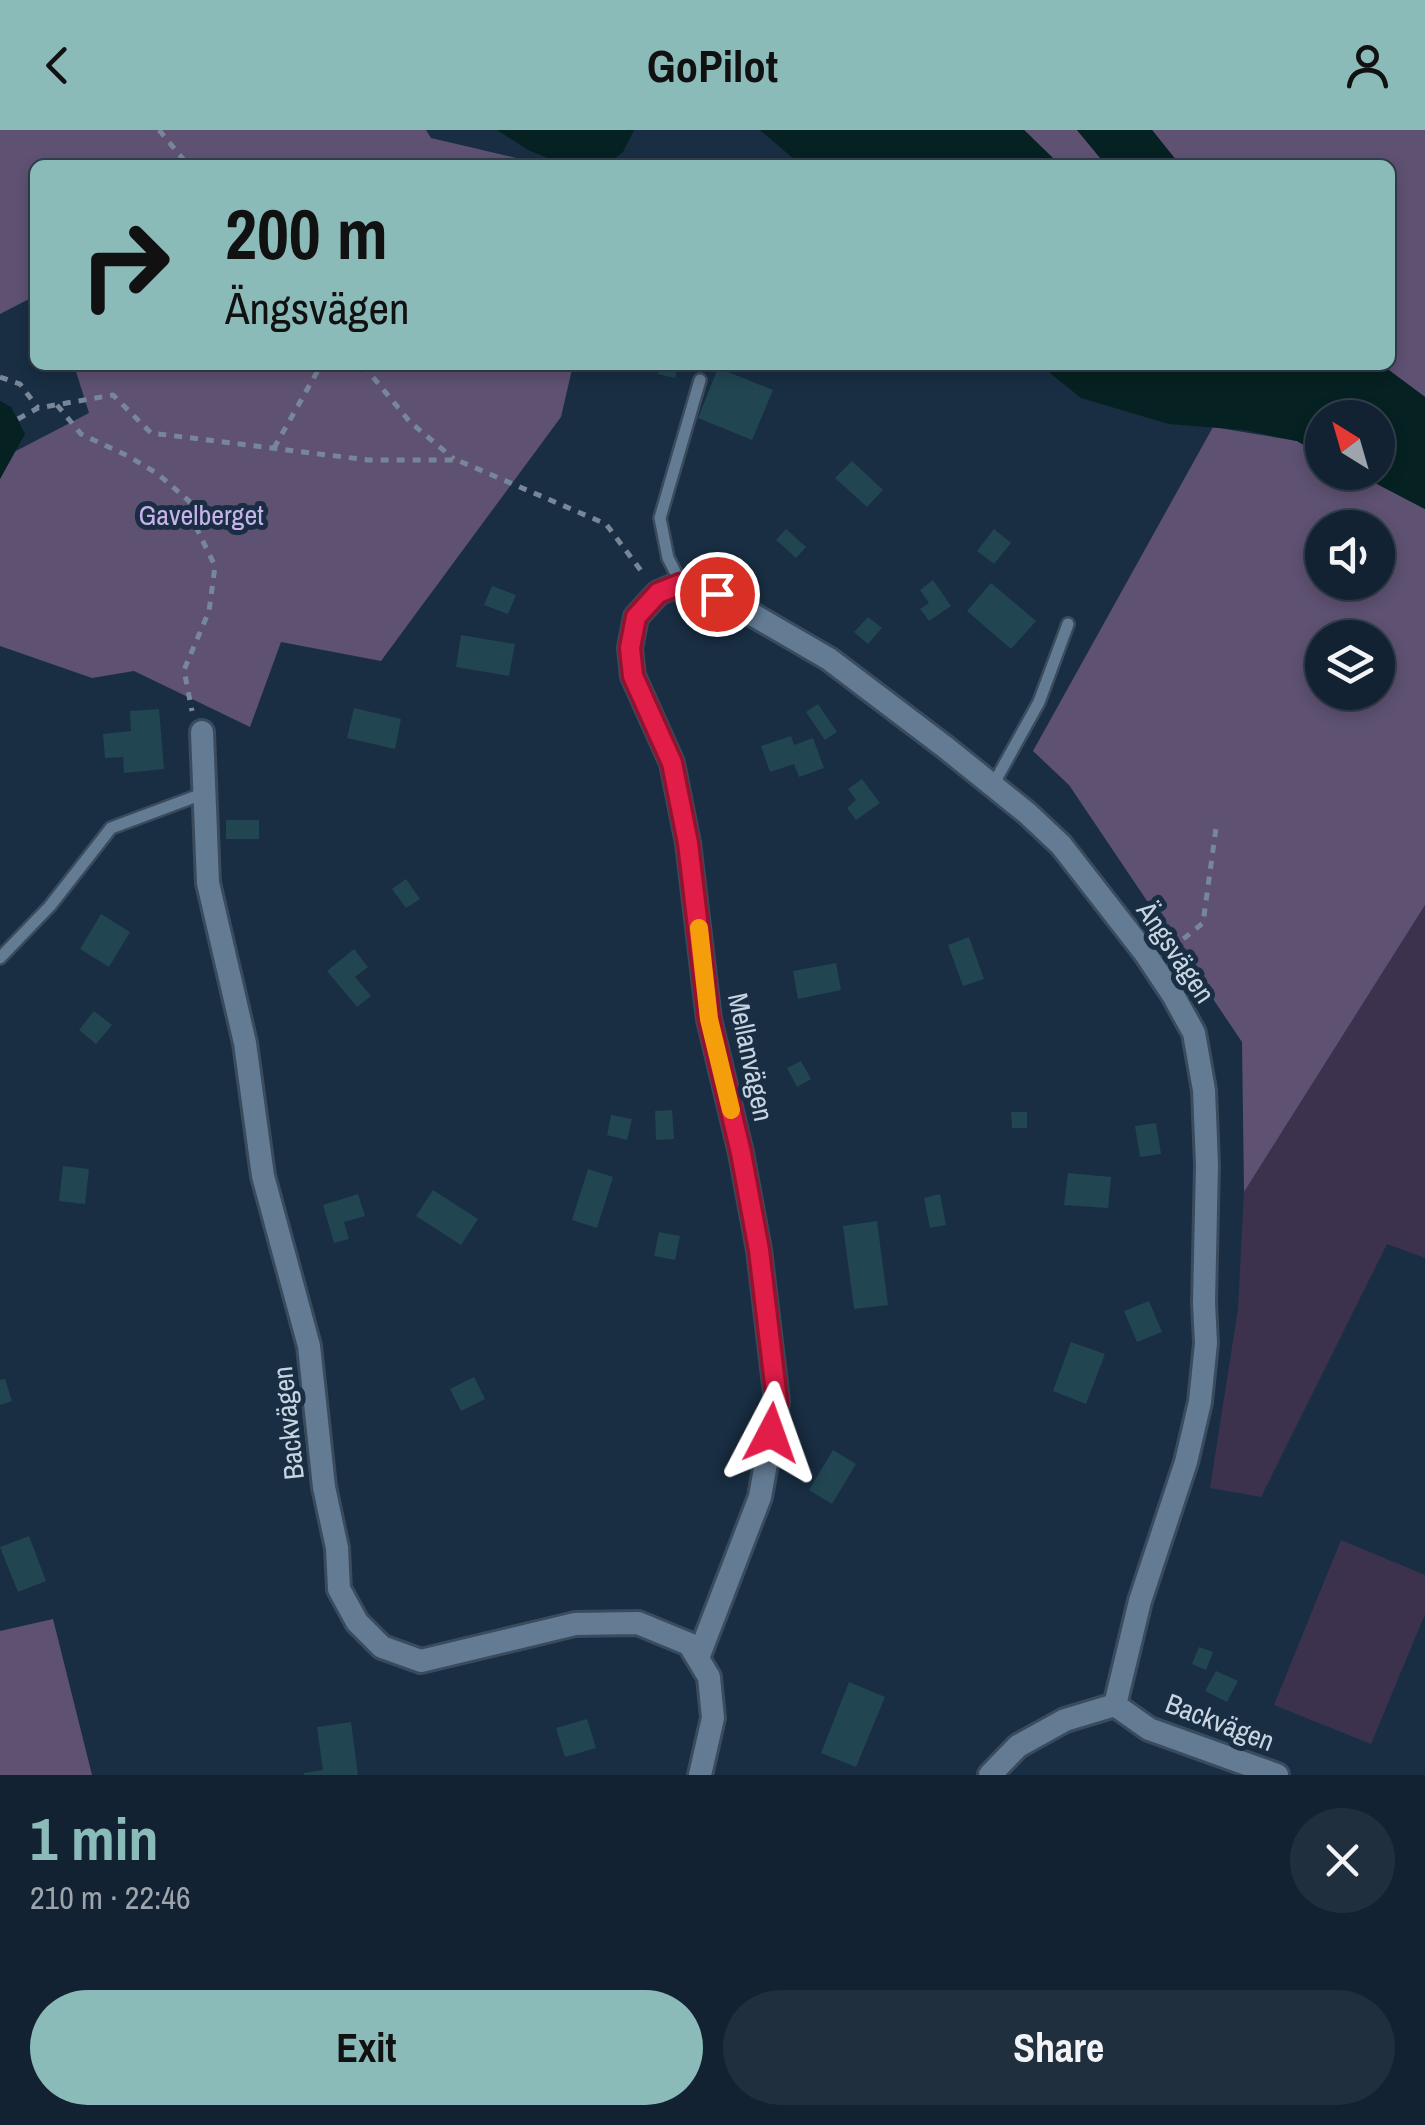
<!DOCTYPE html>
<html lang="en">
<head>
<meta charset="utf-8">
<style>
  :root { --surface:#132232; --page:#202f3e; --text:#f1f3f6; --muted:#9da4ac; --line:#323f4d; --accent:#8bbbb9 }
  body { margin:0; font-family:"Archivo Narrow",sans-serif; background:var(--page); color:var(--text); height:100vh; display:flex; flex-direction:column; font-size:38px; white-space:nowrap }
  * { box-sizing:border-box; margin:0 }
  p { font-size:32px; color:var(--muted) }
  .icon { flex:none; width:55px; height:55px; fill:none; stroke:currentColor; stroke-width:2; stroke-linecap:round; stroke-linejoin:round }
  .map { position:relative; height:1645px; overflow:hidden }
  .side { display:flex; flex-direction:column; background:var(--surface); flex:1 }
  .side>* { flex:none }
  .banner { position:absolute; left:30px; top:30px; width:1365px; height:210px; border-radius:15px; box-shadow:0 5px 15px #0003,0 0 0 2px var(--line); background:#8bbbb9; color:#111; overflow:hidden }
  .needle { width:65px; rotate:323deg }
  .buttons { position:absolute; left:1305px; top:270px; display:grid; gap:20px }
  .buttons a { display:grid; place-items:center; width:90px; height:90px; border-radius:50%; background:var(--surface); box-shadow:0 5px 15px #0003,0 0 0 2px var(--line); font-size:50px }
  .pin { position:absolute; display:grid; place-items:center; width:85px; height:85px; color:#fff; margin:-42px; border:5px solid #fff; border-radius:50%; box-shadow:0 2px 10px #0007 }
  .me { position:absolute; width:110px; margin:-55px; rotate:4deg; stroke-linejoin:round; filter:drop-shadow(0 0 8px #0008) }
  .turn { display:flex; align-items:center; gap:35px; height:210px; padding:0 30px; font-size:45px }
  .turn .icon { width:130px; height:130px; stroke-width:2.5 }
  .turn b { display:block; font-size:70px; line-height:85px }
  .round { display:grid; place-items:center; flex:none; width:105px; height:105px; border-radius:52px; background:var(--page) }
  .summary { display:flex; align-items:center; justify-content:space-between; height:170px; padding:0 30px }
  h1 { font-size:60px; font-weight:800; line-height:75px; color:var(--accent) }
  .action { display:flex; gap:20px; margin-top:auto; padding:20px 30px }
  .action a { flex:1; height:115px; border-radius:60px; background:var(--accent); color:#111; font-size:40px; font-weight:800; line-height:115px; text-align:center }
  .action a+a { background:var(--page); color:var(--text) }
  header { display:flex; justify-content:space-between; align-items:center; height:130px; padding:0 30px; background:var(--accent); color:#111; font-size:45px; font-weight:800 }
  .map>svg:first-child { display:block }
  .green { fill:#3d324e }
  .forest { fill:#5e5172; fill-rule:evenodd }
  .water { fill:#062121 }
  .building { fill:#214551 }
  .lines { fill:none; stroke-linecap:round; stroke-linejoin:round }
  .lane-casing { stroke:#394b5c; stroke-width:16 }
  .street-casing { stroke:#394b5c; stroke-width:28 }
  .path { stroke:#778798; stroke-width:5; stroke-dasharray:8 8; stroke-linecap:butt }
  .lane { stroke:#637b93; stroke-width:11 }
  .street { stroke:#637b93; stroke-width:22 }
  .route-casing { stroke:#92132f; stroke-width:25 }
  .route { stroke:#e11d48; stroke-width:18 }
  .slow { stroke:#f59e0b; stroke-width:18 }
  .labels { text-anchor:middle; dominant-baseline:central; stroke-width:10; stroke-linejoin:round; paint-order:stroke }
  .park-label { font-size:28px; fill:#c8b2ec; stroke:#192e43 }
  .street-label { font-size:28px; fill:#c7d4e1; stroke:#192e43 }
</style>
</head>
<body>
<header><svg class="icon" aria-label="back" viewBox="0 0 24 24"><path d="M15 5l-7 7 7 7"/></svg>GoPilot<svg class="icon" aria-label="person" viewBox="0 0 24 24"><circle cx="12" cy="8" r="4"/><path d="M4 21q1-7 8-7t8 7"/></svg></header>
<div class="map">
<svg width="1425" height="1645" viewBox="0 0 1425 1645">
  <rect width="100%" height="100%" fill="#192e43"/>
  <path class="green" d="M 1425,775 L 1425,1128 L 1387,1114 L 1261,1367 L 1210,1358 L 1238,1179 L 1244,1062 Z
    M 1341,1410 L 1425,1445 L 1425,1484 L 1371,1614 L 1274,1575 Z"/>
  <path class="forest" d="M 0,0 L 426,0 L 431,8 L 546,35 L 35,35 L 35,166 L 0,184 Z
    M 1024,0 L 1077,0 L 1106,35 L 1060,35 Z
    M 1152,0 L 1425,0 L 1425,267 L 1382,235 L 1390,235 L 1390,35 L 1180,35 Z
    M 74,235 L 573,235 L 561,287 L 381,531 L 281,512 L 250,597 L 134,541 L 92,548 L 0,516 L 0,349 L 14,322 L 89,283 Z
    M 1213,297 L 1297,311 L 1322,325 L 1322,342 L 1356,343 L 1425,379 L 1425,775 L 1244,1062 L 1242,912 L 1069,655 L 1033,621 ZM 1322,398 L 1378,398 L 1378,452 L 1322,452 ZM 1322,508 L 1378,508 L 1378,562 L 1322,562 Z
    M 53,1489 L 92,1645 L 0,1645 L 0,1501 Z"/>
  <path class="water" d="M 497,0 L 634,0 L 623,22 L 607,35 L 565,35 L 528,20 Z
    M 760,0 L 1024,0 L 1060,35 L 801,35 Z
    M 1077,0 L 1152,0 L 1180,35 L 1106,35 Z
    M 1040,235 L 1382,235 L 1425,267 L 1425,379 L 1356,343 L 1378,342 L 1378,288 L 1322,288 L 1322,325 L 1297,311 L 1244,300 L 1169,294 L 1081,268 Z
    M 0,271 L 11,277 L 25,304 L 0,349 Z"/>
  <path class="building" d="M 660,235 L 678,235 L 675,248 L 658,244 Z
    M 718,238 L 773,260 L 752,310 L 698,288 Z
    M 852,331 L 883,360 L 867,377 L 835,348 Z
    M 786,399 L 806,417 L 796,428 L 776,410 Z
    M 994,399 L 1011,413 L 994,434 L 977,421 Z
    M 933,450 L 951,476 L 929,491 L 920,479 L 929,473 L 920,460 Z
    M 991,453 L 1036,491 L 1011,519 L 967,481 Z
    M 492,456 L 516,465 L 508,484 L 484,475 Z
    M 868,487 L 882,498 L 868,514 L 854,502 Z
    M 461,505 L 515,514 L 509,546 L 456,537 Z
    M 818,574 L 837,602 L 825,610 L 806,582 Z
    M 354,578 L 401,589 L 395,619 L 347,608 Z
    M 159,579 L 164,639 L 124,643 L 123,627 L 105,628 L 103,604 L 131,601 L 130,581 Z
    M 791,606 L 794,615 L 813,608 L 824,638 L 799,647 L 794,634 L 770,642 L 761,616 Z
    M 862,649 L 880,673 L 856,690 L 847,678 L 856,670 L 848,659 Z
    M 226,690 L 259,690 L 259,709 L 226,709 Z
    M 406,749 L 420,769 L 406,778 L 392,759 Z
    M 101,784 L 130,802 L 109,837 L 80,819 Z
    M 969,807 L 984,849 L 963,856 L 948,815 Z
    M 354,819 L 368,837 L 355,847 L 371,866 L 357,877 L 327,841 Z
    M 836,833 L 841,860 L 798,869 L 793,841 Z
    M 94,881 L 112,895 L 96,914 L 79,900 Z
    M 801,931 L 811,949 L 797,957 L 787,938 Z
    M 672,980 L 674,1009 L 656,1010 L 655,981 Z
    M 1011,982 L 1027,982 L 1027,998 L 1012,998 Z
    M 611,985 L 632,989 L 627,1010 L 607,1005 Z
    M 1156,993 L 1161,1024 L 1140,1027 L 1135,996 Z
    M 63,1036 L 89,1039 L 85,1074 L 59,1071 Z
    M 588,1039 L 613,1047 L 597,1098 L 572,1090 Z
    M 1068,1043 L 1111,1047 L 1108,1078 L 1064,1075 Z
    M 433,1060 L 478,1089 L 461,1115 L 416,1086 Z
    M 358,1064 L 365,1086 L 344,1092 L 349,1109 L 334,1113 L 323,1075 Z
    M 940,1064 L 946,1095 L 930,1098 L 924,1068 Z
    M 877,1091 L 888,1175 L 854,1179 L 843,1096 Z
    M 659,1102 L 680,1106 L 675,1130 L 654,1126 Z
    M 1149,1171 L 1162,1202 L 1137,1212 L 1124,1181 Z
    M 1071,1212 L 1105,1224 L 1086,1274 L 1053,1261 Z
    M 474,1247 L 485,1269 L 461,1281 L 450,1259 Z
    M 5,1249 L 12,1271 L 0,1275 L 0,1250 Z
    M 833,1320 L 856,1334 L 832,1374 L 809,1360 Z
    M 29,1406 L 46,1451 L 18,1462 L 0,1417 Z
    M 1199,1517 L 1213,1522 L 1206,1540 L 1192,1534 Z
    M 1216,1541 L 1238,1551 L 1227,1572 L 1205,1561 Z
    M 849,1552 L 885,1567 L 856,1637 L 821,1623 Z
    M 587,1589 L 596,1618 L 565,1627 L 556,1598 Z
    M 351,1592 L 358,1645 L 304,1645 L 304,1643 L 323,1640 L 317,1597 Z"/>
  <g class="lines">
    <g class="lane-casing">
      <path id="lane" d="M 681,453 L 668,428 L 660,388 L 700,250
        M 993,655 L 1039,572 L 1068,494
        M 0,828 L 50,776 L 111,698 L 205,663"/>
    </g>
    <g class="street-casing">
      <path id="street" d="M 202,602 L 208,753 L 245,913 L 263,1046 L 309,1216 L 324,1357 L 337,1418 L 339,1459 L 357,1492 L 382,1517 L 421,1531 L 575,1494 L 638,1493 L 689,1514 L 709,1547 L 713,1588 L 700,1645
        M 698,1528 L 760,1367 L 777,1271 L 759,1120 L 741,1023 L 709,889 L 688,713 L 672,633 L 633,546 L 630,518 L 636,487 L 658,463 L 681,453 L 717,464 L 829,529 L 945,617 L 1027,683 L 1061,715 L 1145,823 L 1173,865 L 1194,903 L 1204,960 L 1207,1035 L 1204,1173 L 1206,1213 L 1200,1272 L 1186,1332 L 1140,1471 L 1115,1575
        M 990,1645 L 1018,1616 L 1065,1590 L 1115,1575 L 1149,1599 L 1277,1645"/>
    </g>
    <path class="path" d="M 159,0 L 188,35
      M 363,235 L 410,292 L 454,329
      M 0,247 L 20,254 L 38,278
      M 57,275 L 81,304 L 128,326 L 158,344 L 189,371 L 196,397 L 215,436 L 209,481 L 184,540 L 192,581
      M 18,289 L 38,278 L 113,265 L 151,303 L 368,330 L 457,330 L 606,394 L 642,442
      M 274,318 L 321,235
      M 1171,819 L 1203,793 L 1216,698"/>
    <use href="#lane" class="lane"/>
    <use href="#street" class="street"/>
  </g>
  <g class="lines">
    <g class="route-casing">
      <path id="route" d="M 717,464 L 681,454 L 658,463 L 636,487 L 630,518 L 633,546 L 672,633 L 688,713 L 709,889 L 741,1023 L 759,1120 L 777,1271 L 771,1303"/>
    </g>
    <use href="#route" class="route"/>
    <path class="slow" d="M 699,798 L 709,889 L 731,980"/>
  </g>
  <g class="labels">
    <g class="park-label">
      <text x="201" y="385">Gavelberget</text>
    </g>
    <g class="street-label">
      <text transform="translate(1176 822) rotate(56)">Ängsvägen</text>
      <text transform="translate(751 927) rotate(78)">Mellanvägen</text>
      <text transform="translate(288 1293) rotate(-96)">Backvägen</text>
      <text transform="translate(1220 1592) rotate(21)">Backvägen</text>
    </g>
  </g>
</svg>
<div class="buttons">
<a><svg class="needle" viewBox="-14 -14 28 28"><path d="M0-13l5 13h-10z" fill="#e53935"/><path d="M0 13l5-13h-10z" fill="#9da4ac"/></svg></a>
<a><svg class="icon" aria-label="sound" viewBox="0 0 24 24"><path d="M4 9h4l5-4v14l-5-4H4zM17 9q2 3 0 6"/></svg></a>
<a><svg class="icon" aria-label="layers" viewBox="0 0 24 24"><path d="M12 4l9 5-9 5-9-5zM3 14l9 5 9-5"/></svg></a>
</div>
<div class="pin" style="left:717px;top:464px;background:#d93025"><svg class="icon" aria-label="arrive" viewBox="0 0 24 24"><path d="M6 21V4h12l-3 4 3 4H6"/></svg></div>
<svg class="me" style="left:771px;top:1303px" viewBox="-20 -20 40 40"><path d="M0-17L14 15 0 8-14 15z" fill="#e11d48" stroke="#fff" stroke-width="4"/></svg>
<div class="banner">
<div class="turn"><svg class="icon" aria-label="right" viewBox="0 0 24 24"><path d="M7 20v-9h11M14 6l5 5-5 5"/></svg><div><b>200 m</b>Ängsvägen</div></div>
</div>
</div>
<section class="side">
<div class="summary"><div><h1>1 min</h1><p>210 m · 22:46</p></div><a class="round"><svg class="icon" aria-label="close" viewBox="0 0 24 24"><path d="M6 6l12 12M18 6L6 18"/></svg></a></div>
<div class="action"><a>Exit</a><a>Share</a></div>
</section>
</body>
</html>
